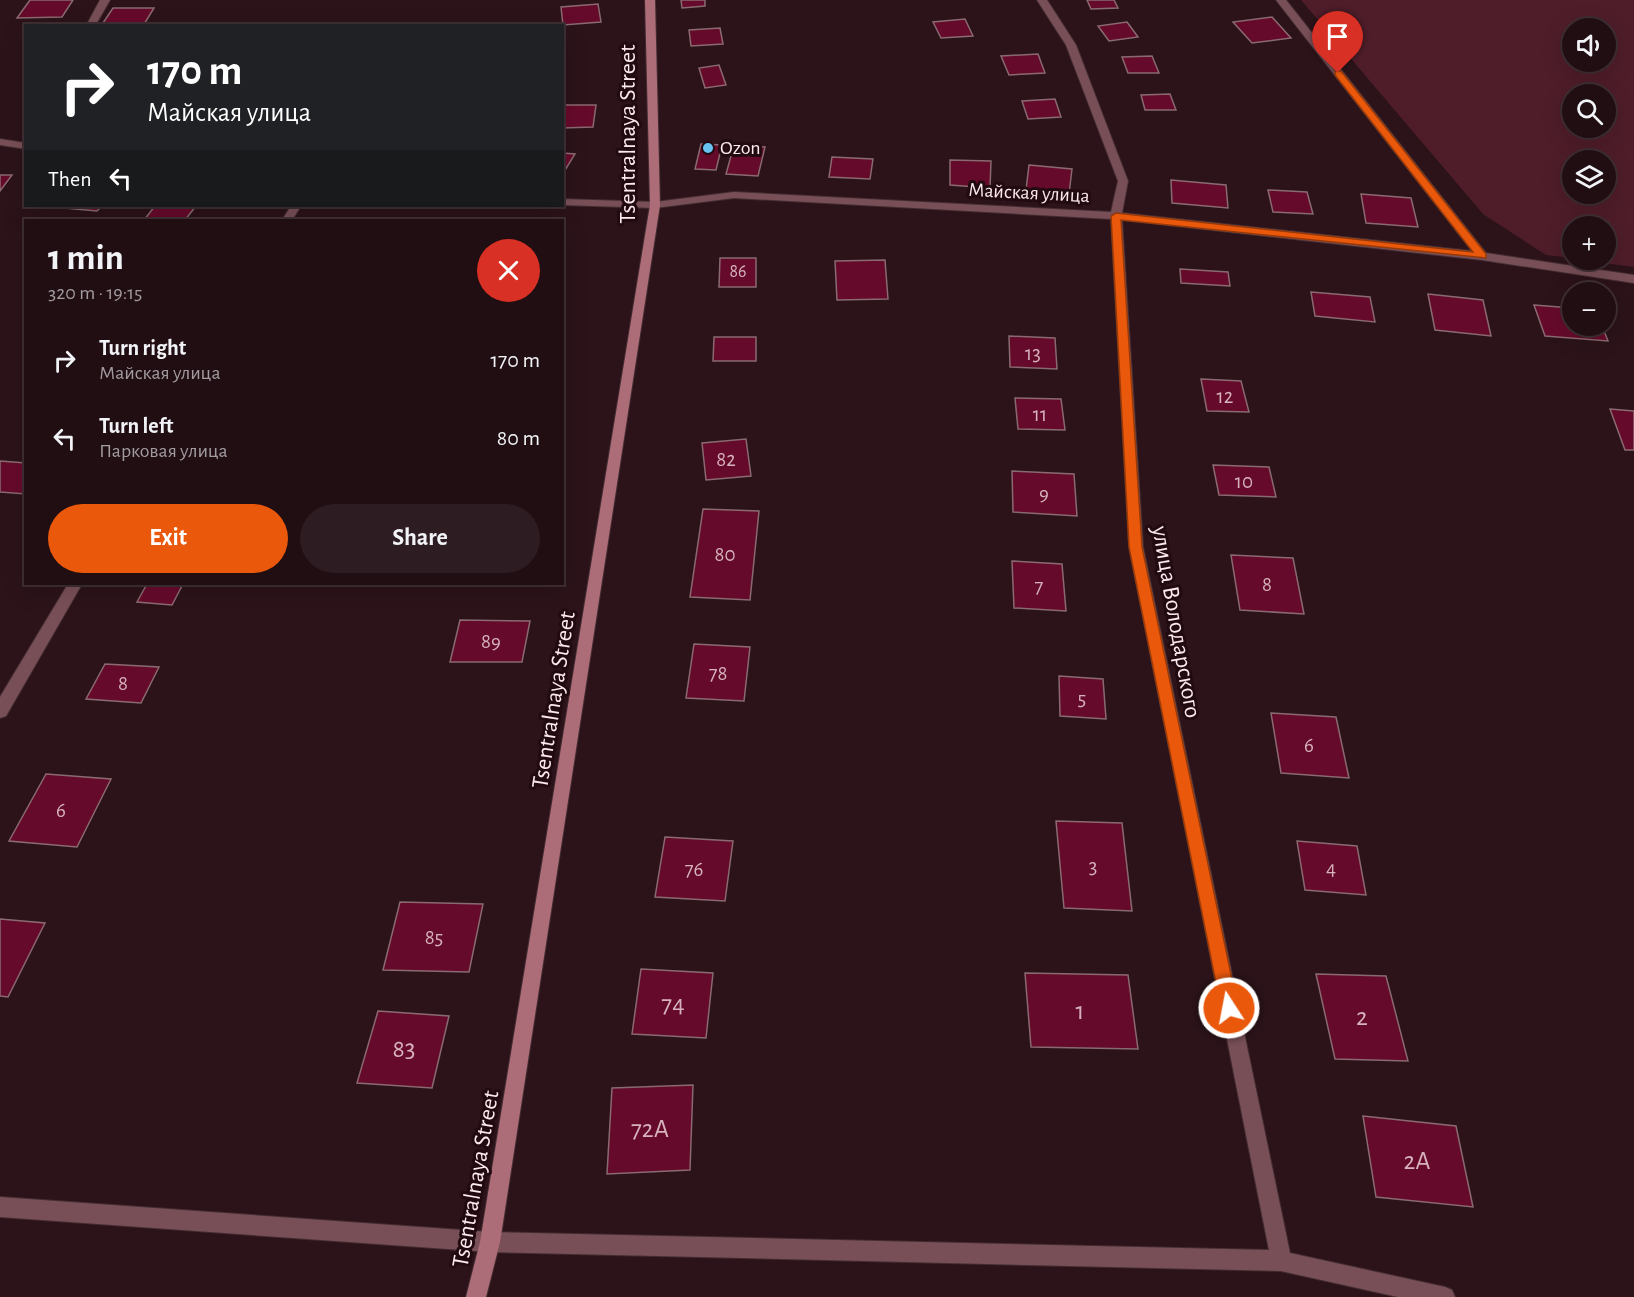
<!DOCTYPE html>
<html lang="en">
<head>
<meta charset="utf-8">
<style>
  :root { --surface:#200e13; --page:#2d1c21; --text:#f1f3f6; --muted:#a29ca0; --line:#3d2e33; --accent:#ea580c }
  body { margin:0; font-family:"Alegreya Sans",sans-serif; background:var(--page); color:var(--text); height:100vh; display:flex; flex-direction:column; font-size:22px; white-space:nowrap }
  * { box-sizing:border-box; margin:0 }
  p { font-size:20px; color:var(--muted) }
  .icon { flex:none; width:33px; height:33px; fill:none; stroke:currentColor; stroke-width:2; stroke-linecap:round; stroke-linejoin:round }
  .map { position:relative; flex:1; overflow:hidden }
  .details { position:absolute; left:24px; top:219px; width:540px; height:366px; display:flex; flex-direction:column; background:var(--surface); border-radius:0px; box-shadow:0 6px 24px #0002,0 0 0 2px var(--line) }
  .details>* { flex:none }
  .top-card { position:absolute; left:24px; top:24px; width:540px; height:183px; border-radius:0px; box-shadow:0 6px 24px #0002,0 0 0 2px var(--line); background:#202124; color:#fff; overflow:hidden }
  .tools { position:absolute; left:1562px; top:18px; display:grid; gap:12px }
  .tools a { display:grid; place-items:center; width:54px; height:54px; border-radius:50%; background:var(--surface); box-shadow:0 6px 24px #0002,0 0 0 2px var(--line); font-size:30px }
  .pin { position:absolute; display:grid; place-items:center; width:51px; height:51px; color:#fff; margin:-62px -26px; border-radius:50% 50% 50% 0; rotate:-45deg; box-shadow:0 0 6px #0007 }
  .pin .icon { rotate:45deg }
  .me { position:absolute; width:66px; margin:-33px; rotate:349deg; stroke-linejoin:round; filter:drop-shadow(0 0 4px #0008) }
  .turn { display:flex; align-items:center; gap:21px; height:126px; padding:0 24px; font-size:27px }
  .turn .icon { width:78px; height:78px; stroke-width:2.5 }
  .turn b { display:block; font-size:42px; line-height:51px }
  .then { display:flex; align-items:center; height:57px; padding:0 24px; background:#0003; gap:12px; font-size:22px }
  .round { display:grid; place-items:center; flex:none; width:63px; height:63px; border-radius:32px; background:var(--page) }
  .overview { display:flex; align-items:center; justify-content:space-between; height:102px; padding:0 24px }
  h1 { font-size:36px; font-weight:700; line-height:45px }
  .primary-button { display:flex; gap:12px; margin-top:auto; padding:12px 24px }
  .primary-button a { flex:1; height:69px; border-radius:36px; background:var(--accent); color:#fff; font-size:24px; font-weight:700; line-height:69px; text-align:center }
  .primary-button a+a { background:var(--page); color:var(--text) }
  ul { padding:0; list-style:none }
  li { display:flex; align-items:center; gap:18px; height:78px; padding:0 24px }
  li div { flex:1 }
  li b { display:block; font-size:22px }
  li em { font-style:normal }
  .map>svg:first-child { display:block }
  .green { fill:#4e1d29; fill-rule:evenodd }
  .building { fill:#660a2b; stroke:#896a70; stroke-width:1.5 }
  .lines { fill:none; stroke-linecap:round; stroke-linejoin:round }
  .street-casing { stroke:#442d32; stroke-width:2 }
  .secondary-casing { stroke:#442d32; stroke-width:2 }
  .street { fill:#784f57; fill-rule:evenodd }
  .secondary { fill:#ac6c78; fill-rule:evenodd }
  .route { fill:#ea580c; stroke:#983908; stroke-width:1.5 }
  .poi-dot { fill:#69c3f1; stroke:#210a10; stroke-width:2 }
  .labels { text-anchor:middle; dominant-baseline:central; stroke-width:6; stroke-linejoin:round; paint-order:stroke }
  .far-number-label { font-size:18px; fill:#d6b2bc }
  .far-poi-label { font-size:20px; fill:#fceaed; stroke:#210a10; text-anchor:start }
  .far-street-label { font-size:20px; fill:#fceaed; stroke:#210a10 }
  .number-label { font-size:21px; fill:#d6b2bc }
  .street-label { font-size:24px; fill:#fceaed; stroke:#210a10 }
  .near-number-label { font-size:26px; fill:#d6b2bc }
</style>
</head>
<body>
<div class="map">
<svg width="1634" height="1297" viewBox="0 0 1634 1297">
  <rect width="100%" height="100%" fill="#2b1319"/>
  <path class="green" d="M 1301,0 L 1634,0 L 1634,267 L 1581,260 L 1605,260 L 1605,226 L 1572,226 L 1572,258 L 1546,255 L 1483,214 ZM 1572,28 L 1605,28 L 1605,62 L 1572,62 ZM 1572,94 L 1605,94 L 1605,128 L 1572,128 ZM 1572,160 L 1605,160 L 1605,194 L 1572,194 Z"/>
  <path class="building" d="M 30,0 L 73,0 L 62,17 L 17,18 Z
    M 681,0 L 705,0 L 705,6 L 682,8 Z
    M 1087,0 L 1114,0 L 1118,8 L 1091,9 Z
    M 598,4 L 601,22 L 563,25 L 561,7 Z
    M 113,8 L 154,8 L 143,26 L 101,26 Z
    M 1272,17 L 1291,38 L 1252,43 L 1233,22 Z
    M 965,19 L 973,36 L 941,38 L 933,22 Z
    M 1127,22 L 1138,37 L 1109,41 L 1098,26 Z
    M 720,28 L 723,44 L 691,46 L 689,30 Z
    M 1038,54 L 1045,73 L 1009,75 L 1001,56 Z
    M 1152,56 L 1159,73 L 1128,73 L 1122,57 Z
    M 719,65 L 726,85 L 705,88 L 699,68 Z
    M 1170,94 L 1176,110 L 1145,110 L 1141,95 Z
    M 1055,99 L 1061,117 L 1028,119 L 1022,101 Z
    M 562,105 L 596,105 L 593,127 L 562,128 Z
    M 701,144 L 722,145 L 716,170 L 695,169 Z
    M 734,145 L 765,147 L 758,176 L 726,174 Z
    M 562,153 L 575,154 L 562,175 Z
    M 832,157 L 873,159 L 870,179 L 829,177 Z
    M 950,160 L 991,161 L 990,188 L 950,185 Z
    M 1029,165 L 1072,169 L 1069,194 L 1026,190 Z
    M 0,175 L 12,175 L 0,191 Z
    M 1171,180 L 1226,185 L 1228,208 L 1172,203 Z
    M 1268,190 L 1307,192 L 1313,214 L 1273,212 Z
    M 1361,194 L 1411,198 L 1418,227 L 1366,223 Z
    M 65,206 L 102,206 L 97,211 L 63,208 Z
    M 155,206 L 196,206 L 185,220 L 144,220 Z
    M 720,258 L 756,258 L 756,287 L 719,287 Z
    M 885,260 L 888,299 L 837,300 L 835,261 Z
    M 1180,269 L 1228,272 L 1230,286 L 1181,283 Z
    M 1311,292 L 1370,297 L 1375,322 L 1315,316 Z
    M 1428,294 L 1483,300 L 1491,336 L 1435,330 Z
    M 1534,305 L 1572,308 L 1572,326 L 1602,326 L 1608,341 L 1545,336 Z
    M 1009,336 L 1055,338 L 1057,369 L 1010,367 Z
    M 714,337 L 756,337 L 756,361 L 713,361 Z
    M 1201,379 L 1241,381 L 1249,412 L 1207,411 Z
    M 1015,398 L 1061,399 L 1065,430 L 1018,429 Z
    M 1610,409 L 1634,411 L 1634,450 L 1625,450 Z
    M 746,439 L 751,476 L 706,480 L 702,443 Z
    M 0,461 L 26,463 L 26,494 L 0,492 Z
    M 1213,465 L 1269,467 L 1276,497 L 1219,495 Z
    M 1012,471 L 1074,474 L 1077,516 L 1013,512 Z
    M 703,509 L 759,511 L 750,600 L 690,597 Z
    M 1231,555 L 1293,558 L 1304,614 L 1240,610 Z
    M 1012,561 L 1062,564 L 1066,611 L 1014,608 Z
    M 147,584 L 183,584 L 172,605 L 137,602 Z
    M 460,620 L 530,621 L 522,662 L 450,662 Z
    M 694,644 L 750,647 L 744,701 L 686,698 Z
    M 105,664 L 159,667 L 141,703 L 86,699 Z
    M 1059,676 L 1103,679 L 1106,719 L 1060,716 Z
    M 1271,713 L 1336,717 L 1349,778 L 1281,773 Z
    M 46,774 L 111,779 L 77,847 L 9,841 Z
    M 1056,821 L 1122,823 L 1132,911 L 1064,908 Z
    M 665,837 L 733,841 L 725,901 L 655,897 Z
    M 1297,841 L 1357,846 L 1366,895 L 1305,890 Z
    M 400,902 L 483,904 L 469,972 L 383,970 Z
    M 0,919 L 45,923 L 8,997 L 0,996 Z
    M 641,969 L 713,973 L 706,1038 L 632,1034 Z
    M 1025,973 L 1128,975 L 1138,1049 L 1031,1047 Z
    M 1316,974 L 1386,976 L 1408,1061 L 1335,1059 Z
    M 378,1011 L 449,1016 L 432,1088 L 357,1083 Z
    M 693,1085 L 690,1170 L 607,1174 L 612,1088 Z
    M 1363,1116 L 1456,1126 L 1473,1207 L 1376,1197 Z"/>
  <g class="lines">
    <g class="street-casing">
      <path id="street" d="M 100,0 L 110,0 L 95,26 L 86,26 Z
        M 1037,0 L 1047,0 L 1076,45 L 1128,181 L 1122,213 L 1472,251 L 1276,0 L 1286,0 L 1486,253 L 1634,275 L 1634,283 L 1482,260 L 1122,220 L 1143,547 L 1290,1253 L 1445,1287 L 1452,1290 L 1455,1297 L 1398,1297 L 1281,1271 L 490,1252 L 0,1217 L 0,1197 L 490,1232 L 1269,1250 L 1129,547 L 1111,219 L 734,198 L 655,208 L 562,205 L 562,199 L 655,202 L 734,192 L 1111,212 L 1118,181 L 1066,45 Z
        M 0,139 L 26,143 L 26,149 L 0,145 Z
        M 291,206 L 301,206 L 292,220 L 282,220 Z
        M 68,584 L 82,584 L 6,716 L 0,718 L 0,697 Z"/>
    </g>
    <g class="secondary-casing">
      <path id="secondary" d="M 645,0 L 655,0 L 660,205 L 500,1242 L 486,1297 L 466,1297 L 480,1242 L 650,205 Z"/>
    </g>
    <use href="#street" class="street"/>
    <use href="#secondary" class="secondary"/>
  </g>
  <path class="route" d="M 1335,71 L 1341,71 L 1486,254 L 1486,258 L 1121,220 L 1142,547 L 1238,1008 L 1235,1013 L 1229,1016 L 1223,1013 L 1221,1008 L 1129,547 L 1111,216 L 1116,213 L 1473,252 L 1335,75 Z"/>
  <circle class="poi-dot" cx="708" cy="148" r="6"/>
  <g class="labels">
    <g class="far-number-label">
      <text x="738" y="272">86</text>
    </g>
    <g class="far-poi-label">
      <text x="720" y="148">Ozon</text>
    </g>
    <g class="far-street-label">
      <text transform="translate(1029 193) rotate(3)">Майская улица</text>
    </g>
    <g class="number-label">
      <text x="1033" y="353">13</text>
      <text x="1225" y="396">12</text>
      <text x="1040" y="414">11</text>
      <text x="726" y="459">82</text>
      <text x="1244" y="481">10</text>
      <text x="1044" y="493">9</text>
      <text x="725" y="554">80</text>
      <text x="1267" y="584">8</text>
      <text x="1039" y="586">7</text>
      <text x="491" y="641">89</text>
      <text x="718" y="673">78</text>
      <text x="123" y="683">8</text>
      <text x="1082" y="698">5</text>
      <text x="1309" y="745">6</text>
      <text x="61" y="810">6</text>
      <text x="1093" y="866">3</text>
      <text x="1331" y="868">4</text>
      <text x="694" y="869">76</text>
      <text x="434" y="937">85</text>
    </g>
    <g class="street-label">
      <text transform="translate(628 134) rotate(-90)">Tsentralnaya Street</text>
      <text transform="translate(1176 622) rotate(80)">улица Володарского</text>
      <text transform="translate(554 700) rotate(-81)">Tsentralnaya Street</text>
      <text transform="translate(476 1179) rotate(-80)">Tsentralnaya Street</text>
    </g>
    <g class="near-number-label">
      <text x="673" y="1004">74</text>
      <text x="1080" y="1011">1</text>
      <text x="1362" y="1017">2</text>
      <text x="404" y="1049">83</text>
      <text x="650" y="1129">72А</text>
      <text x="1417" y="1161">2А</text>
    </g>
  </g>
</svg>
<div class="tools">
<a><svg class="icon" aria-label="sound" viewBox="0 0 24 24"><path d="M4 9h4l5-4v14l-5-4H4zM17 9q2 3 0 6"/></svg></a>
<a><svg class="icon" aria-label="search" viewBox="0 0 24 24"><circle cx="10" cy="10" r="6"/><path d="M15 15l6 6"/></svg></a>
<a><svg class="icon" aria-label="layers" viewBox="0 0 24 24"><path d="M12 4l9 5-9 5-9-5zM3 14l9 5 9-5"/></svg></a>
<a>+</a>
<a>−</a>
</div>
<div class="pin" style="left:1338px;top:73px;background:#d93025"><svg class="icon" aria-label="arrive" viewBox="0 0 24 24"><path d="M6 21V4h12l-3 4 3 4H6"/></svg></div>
<svg class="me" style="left:1229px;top:1008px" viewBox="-20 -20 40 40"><circle r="17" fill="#ea580c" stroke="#fff" stroke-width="3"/><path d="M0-11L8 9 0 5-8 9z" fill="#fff"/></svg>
<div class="top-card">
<div class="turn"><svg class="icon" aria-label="right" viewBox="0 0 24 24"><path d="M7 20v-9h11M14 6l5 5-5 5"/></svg><div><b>170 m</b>Майская улица</div></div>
<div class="then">Then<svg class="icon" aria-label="left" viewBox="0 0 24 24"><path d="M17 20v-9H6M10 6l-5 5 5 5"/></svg></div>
</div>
<section class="details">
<div class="overview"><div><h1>1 min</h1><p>320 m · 19:15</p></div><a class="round" style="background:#d93025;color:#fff"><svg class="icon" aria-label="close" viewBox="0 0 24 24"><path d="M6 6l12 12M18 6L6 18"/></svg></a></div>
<ul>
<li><svg class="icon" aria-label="right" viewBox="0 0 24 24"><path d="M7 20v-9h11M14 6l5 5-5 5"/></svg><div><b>Turn right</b><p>Майская улица</p></div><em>170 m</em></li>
<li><svg class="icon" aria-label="left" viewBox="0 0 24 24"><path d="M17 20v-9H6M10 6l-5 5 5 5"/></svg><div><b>Turn left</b><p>Парковая улица</p></div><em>80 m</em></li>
</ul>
<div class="primary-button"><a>Exit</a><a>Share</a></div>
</section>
</div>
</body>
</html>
